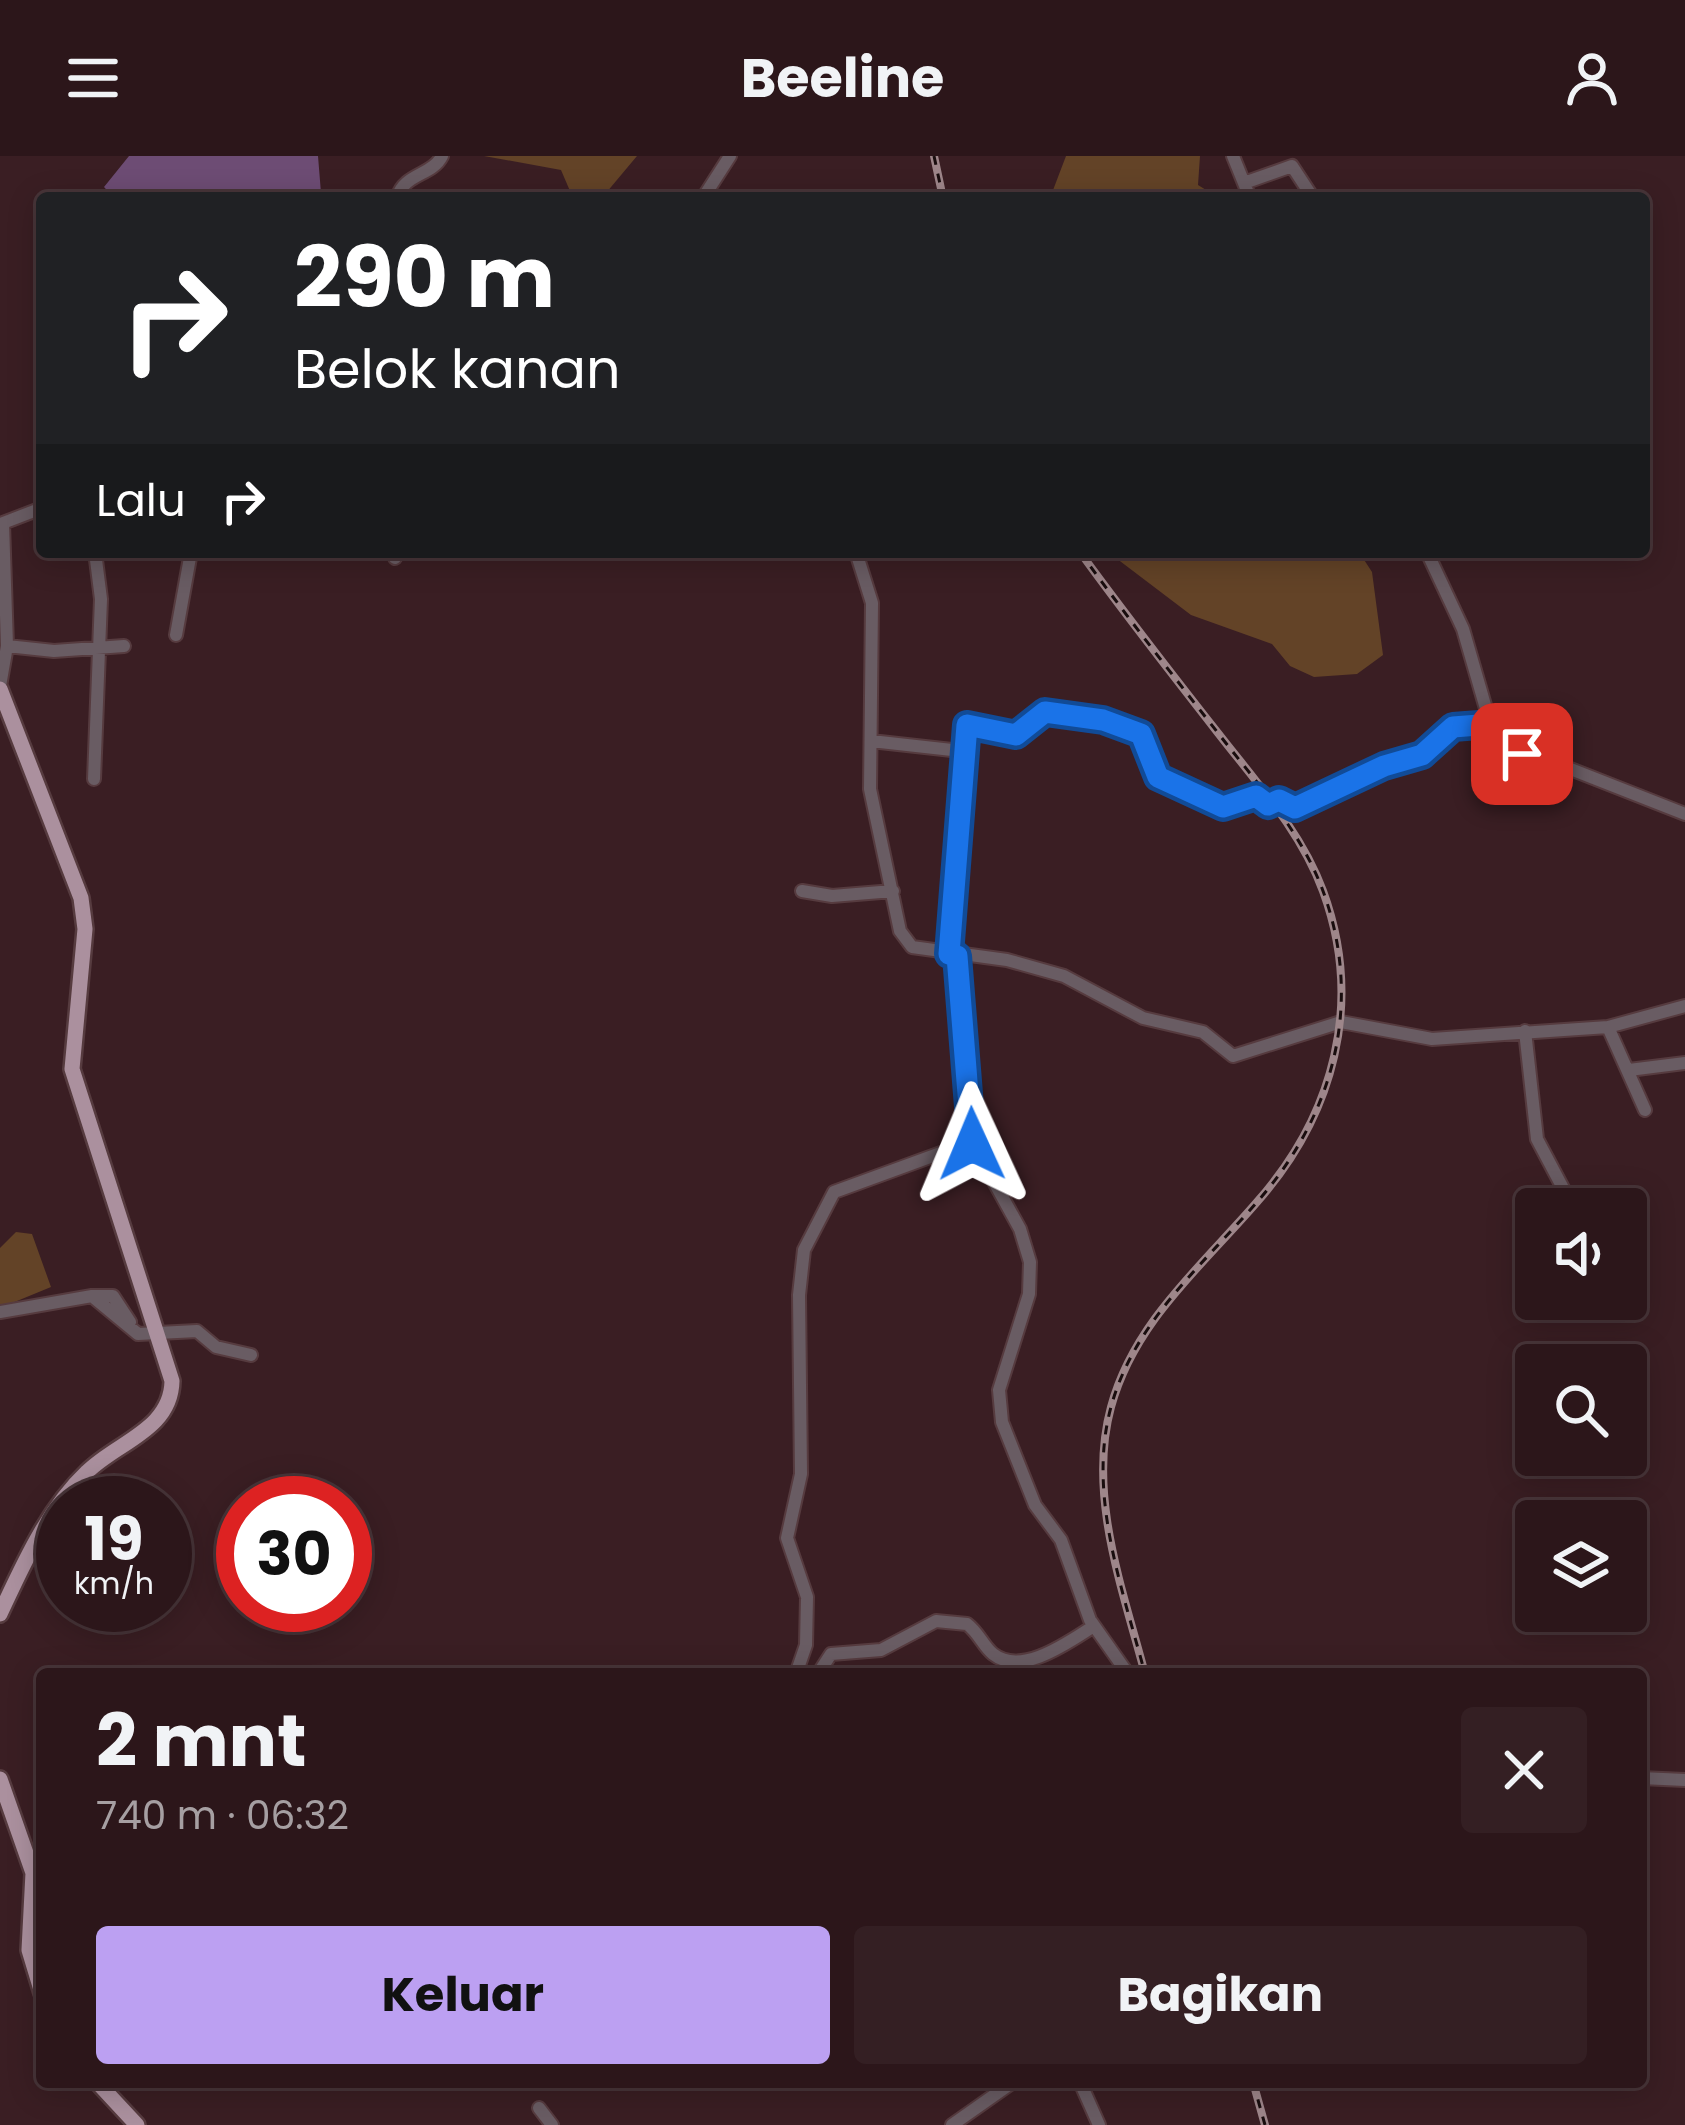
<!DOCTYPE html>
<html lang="id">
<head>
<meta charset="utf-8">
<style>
  :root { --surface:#2c161a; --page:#341f23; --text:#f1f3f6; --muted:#a69fa2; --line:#483539; --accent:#bca0f2 }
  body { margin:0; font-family:Poppins,sans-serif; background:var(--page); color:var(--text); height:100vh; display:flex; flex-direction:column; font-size:45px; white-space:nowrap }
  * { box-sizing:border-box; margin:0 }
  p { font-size:39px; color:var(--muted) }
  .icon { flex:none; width:66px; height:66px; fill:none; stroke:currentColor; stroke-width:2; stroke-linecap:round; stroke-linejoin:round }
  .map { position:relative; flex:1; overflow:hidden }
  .details { position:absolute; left:36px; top:1512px; width:1611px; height:420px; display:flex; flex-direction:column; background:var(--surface); border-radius:12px; box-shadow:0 6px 30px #0003,0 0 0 3px var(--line) }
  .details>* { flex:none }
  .top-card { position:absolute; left:36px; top:36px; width:1614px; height:366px; border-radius:12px; box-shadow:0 6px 30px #0003,0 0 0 3px var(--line); background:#202124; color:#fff; overflow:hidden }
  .controls { position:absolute; left:1515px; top:1032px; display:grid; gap:24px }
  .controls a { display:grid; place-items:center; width:132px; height:132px; border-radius:12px; background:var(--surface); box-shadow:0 6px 30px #0003,0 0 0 3px var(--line); font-size:60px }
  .speed { position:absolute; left:36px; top:1320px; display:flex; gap:24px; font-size:60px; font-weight:700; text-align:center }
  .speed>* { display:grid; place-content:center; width:156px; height:156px; border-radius:50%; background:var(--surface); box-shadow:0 6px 30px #0003,0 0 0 3px var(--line); line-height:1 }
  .speed small { font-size:30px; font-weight:400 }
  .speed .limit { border:18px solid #d22; background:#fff; color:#111 }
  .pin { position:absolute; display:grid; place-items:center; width:102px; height:102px; color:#fff; margin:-51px; border-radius:24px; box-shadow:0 6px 18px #0006 }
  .me { position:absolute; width:132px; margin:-66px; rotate:359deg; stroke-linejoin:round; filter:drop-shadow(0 0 9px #0008) }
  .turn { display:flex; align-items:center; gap:42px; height:252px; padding:0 60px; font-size:54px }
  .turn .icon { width:156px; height:156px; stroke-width:2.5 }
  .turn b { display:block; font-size:84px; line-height:102px }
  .then { display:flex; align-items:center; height:114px; padding:0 60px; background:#0003; gap:24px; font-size:45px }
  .round { display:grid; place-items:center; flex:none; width:126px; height:126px; border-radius:12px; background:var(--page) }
  .headline { display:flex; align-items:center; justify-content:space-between; height:204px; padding:0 60px }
  h1 { font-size:72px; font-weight:700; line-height:90px }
  .cta { display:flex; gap:24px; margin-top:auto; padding:24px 60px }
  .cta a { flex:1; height:138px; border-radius:12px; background:var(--accent); color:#111; font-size:48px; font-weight:700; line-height:138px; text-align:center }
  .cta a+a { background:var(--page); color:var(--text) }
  header { display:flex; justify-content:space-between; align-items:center; height:156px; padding:0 60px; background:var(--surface); font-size:54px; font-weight:700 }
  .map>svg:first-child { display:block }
  .green { fill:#634327 }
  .water { fill:#6d4c74 }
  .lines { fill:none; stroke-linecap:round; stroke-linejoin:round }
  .minor-casing { stroke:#563b3f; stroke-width:16 }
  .major-casing { stroke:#563b3f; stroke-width:20 }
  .minor { stroke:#695c63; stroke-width:12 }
  .major { stroke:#ab909e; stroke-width:15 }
  .rail-casing { stroke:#9e868a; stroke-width:8 }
  .rail { stroke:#190d0e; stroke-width:3; stroke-dasharray:9; stroke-linecap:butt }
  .route-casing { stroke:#114b97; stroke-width:30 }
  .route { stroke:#1a73e8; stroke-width:21 }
</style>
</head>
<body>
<header><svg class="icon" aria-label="menu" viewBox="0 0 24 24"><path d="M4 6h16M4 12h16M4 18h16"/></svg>Beeline<svg class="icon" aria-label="person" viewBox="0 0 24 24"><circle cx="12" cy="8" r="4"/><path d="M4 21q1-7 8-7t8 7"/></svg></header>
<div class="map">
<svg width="1685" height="1969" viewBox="0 0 1685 1969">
  <rect width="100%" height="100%" fill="#3a1e23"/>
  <path class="green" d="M 484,0 L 637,0 L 606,37 L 573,42 L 561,14 Z
    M 1066,0 L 1200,0 L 1198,29 L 1219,42 L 1050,42 Z
    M 1108,396 L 1359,396 L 1372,416 L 1383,499 L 1357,518 L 1314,521 L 1290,510 L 1272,488 L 1191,459 Z
    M 16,1076 L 32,1078 L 51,1131 L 0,1152 L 0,1092 Z"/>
  <path class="water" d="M 129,0 L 318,0 L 321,37 L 375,33 L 382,42 L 114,42 L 104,31 Z"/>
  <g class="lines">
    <g class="minor-casing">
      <path id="minor" d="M 1233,0 L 1250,42
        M 1244,27 L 1292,10 L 1313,42
        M 397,42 C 404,17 432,20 442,0
        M 703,42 L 730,0
        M 393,396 L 395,402
        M 856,396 L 872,447 L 870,633 L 900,775 L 912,791 L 1007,804 L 1064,820 L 1143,862 L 1203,876 L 1233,900 L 1341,866 L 1432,883 L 1608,871 L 1685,850
        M 1427,396 L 1463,473 L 1489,563 L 1512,590 L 1685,658
        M 176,479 L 191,396
        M 7,490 L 54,495 L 124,490
        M 0,530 L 7,490 L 3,367 L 42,352
        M 871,585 L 961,595
        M 94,623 L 101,443 L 95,396
        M 802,735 L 832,740 L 893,735
        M 949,798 L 967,569 L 1016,579 L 1045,556 L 1103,564 L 1141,578 L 1158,621 L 1217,650 L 1256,640 L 1268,649 L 1279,644 L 1296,652 L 1384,610 L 1422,599 L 1453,571 L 1493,568
        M 1608,871 L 1645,954
        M 1525,875 L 1537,983 L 1565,1036
        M 1629,914 L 1685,907
        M 971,984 L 1020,1073 L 1030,1106 L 1029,1138 L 999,1234 L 1002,1266 L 1035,1349 L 1061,1384 L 1090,1464 L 1128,1518
        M 92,1140 L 113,1140 L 130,1166
        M 0,1156 L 92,1140 L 138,1178 L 197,1175 L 216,1191 L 251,1199
        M 796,1518 L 806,1489 L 807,1441 L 787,1382 L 801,1318 L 799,1139 L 804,1094 L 834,1036 L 960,990 L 973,980 L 957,800
        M 818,1518 L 831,1498 L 881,1494 L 936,1465 L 967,1468 C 979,1477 983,1490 993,1498 C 1022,1521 1070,1485 1094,1470
        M 1641,1622 L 1685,1624
        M 1080,1926 L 1099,1969
        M 539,1952 L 552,1969
        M 952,1969 L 1013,1926"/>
    </g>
    <g class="major-casing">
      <path id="major" d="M 0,533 L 81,742 L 85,773 L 72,913 L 172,1225 C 171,1274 117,1286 87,1316 C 47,1354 23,1409 0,1458
        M 0,1623 L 33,1717 L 29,1794 L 42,1837
        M 97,1926 L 137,1969"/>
    </g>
    <use href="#minor" class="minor"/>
    <use href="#major" class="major"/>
    <g class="rail-casing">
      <path id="rail" d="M 934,0 L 943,42
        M 1080,396 C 1124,457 1171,517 1218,577 C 1256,626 1301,675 1323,735 C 1364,847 1334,959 1257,1046 C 1202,1110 1134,1166 1111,1251 C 1087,1339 1123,1434 1145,1518
        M 1253,1926 L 1265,1969"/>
    </g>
    <use href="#rail" class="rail"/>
  </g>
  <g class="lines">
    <g class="route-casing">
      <path id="route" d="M 972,988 L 957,800 L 949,798 L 967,569 L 1016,579 L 1045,556 L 1103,564 L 1141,578 L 1158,621 L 1223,651 L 1256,640 L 1268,649 L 1279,644 L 1295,652 L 1384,610 L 1422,599 L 1453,571 L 1492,568 L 1522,598"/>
    </g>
    <use href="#route" class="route"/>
  </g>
</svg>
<div class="controls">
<a><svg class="icon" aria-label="sound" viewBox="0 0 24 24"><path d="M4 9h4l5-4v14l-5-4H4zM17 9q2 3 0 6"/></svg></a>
<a><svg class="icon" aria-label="search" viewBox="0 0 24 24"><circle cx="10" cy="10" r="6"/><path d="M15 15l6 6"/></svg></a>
<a><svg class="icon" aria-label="layers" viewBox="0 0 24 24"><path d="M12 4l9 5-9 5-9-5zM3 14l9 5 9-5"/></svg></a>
</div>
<div class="speed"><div>19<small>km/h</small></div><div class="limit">30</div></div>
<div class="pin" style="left:1522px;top:598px;background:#d93025"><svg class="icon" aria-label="arrive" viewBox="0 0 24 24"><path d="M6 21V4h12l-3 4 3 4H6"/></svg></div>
<svg class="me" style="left:972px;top:988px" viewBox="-20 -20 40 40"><path d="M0-17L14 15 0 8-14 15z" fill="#1a73e8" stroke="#fff" stroke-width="4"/></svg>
<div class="top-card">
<div class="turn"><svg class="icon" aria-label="right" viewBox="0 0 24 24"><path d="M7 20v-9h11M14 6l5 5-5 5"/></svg><div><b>290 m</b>Belok kanan</div></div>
<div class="then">Lalu<svg class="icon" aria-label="right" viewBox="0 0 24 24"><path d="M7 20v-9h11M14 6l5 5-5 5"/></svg></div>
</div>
<section class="details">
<div class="headline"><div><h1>2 mnt</h1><p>740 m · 06:32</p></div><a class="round"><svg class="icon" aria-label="close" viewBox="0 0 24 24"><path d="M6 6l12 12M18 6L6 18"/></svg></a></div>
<div class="cta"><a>Keluar</a><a>Bagikan</a></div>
</section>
</div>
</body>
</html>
